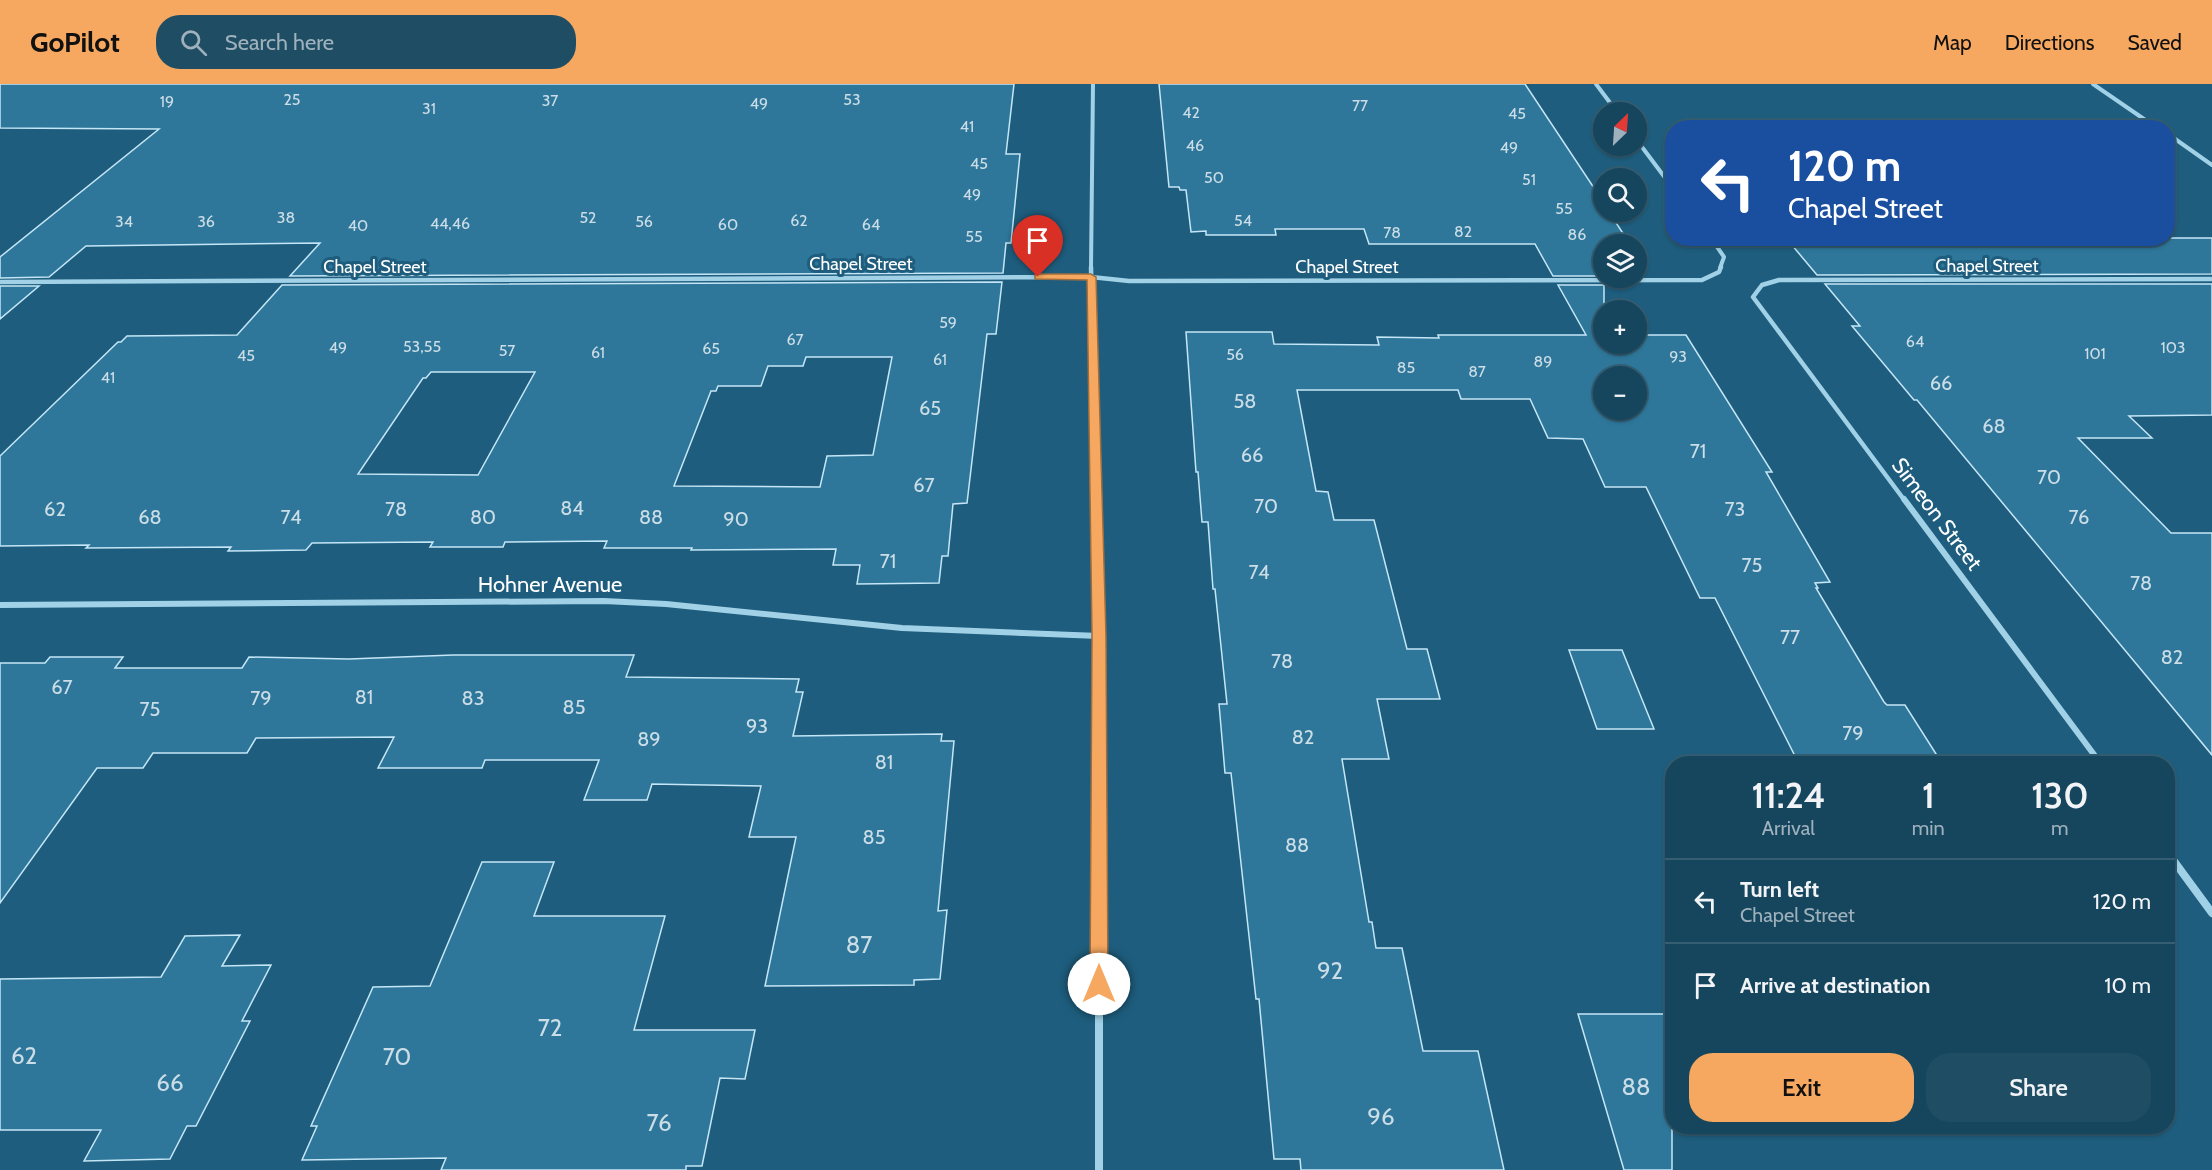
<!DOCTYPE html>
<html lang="en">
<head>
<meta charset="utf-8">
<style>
  :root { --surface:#16465e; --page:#1f4d64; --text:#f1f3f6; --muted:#9eb1bc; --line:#355e73; --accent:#f6a860 }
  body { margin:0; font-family:Cabin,sans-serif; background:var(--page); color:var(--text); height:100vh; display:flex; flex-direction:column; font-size:22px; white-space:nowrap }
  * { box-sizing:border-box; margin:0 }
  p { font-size:20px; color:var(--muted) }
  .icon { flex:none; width:33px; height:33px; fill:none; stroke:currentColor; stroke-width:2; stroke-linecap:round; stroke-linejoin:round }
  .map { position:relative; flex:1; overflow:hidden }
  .details { position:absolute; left:1665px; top:672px; width:510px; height:378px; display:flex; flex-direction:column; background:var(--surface); border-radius:24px; box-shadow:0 2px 4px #0004,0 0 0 2px var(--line) }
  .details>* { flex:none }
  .top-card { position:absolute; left:1665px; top:36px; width:510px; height:126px; border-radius:24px; box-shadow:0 2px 4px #0004,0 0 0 2px var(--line); background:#1a4fa0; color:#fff; overflow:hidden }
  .needle { width:39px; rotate:25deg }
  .tools { position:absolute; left:1593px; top:18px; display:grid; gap:12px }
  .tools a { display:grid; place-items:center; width:54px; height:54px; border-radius:50%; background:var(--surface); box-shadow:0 2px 4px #0004,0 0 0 2px var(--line); font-size:30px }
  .pin { position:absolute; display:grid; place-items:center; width:51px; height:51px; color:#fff; margin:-62px -26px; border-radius:50% 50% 50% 0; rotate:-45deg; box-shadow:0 0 6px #0007 }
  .pin .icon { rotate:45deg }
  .me { position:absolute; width:66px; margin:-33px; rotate:0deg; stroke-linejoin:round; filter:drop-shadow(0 0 4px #0008) }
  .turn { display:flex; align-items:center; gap:21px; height:126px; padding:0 24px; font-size:27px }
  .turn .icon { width:78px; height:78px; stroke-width:2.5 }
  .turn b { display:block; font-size:42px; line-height:51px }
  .eta { display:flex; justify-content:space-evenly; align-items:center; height:102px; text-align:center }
  .eta b { font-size:36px; font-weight:600; line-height:42px }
  .action { display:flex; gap:12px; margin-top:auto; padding:12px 24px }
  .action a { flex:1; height:69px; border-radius:24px; background:var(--accent); color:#111; font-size:24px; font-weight:600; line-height:69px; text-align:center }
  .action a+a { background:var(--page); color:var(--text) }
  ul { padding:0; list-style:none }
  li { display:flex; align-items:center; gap:18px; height:84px; padding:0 24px; border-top:2px solid var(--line) }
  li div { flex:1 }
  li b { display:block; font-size:22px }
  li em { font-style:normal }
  header { display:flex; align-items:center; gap:36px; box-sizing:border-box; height:84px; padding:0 30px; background:var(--accent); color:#111 }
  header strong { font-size:28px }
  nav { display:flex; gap:33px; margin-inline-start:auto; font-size:21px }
  .search { width:420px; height:54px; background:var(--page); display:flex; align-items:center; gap:15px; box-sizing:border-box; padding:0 21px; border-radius:24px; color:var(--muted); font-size:22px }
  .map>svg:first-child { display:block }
  .building { fill:#2e779a; stroke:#c5e6f6; stroke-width:1.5; fill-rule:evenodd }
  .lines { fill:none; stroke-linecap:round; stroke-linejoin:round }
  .street-far3 { stroke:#a1d1e7; stroke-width:4 }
  .street-far2 { stroke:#a1d1e7; stroke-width:4.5 }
  .street-far1 { stroke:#a1d1e7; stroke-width:6 }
  .street { stroke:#a1d1e7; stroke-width:8 }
  .route { fill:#f6a860; stroke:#a06d3e; stroke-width:1.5 }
  .labels { text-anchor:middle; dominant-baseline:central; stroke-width:6; stroke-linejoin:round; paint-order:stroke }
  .far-number-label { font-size:16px; fill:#cbdde6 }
  .far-street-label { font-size:18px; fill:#fff; stroke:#1e5d7d }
  .number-label { font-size:20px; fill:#cbdde6 }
  .street-label { font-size:22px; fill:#fff; stroke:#1e5d7d }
  .near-number-label { font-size:24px; fill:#cbdde6 }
</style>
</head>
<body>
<header>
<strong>GoPilot</strong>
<div class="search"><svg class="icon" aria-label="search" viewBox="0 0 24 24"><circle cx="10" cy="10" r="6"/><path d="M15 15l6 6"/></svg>Search here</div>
<nav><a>Map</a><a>Directions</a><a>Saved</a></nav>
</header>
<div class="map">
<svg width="2212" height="1086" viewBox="0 0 2212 1086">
  <rect width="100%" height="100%" fill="#1e5d7d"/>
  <path class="building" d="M 0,0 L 1014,0 L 1006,70 L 1020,70 L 1011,159 L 1006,159 L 1003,189 L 290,192 L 320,159 L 86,162 L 49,193 L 0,194 L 0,173 L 159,45 L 0,44 Z
    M 1159,0 L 1525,0 L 1604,119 L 1604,128 L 1609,128 L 1630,160 L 1604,160 L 1604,192 L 1553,192 L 1535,160 L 1369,160 L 1364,145 L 1275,145 L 1276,151 L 1206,151 L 1206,147 L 1191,148 L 1186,106 L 1180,106 L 1179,103 L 1169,103 Z
    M 1786,154 L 2212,154 L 2212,190 L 1817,191 Z
    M 1002,198 L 996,250 L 987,250 L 967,419 L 953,420 L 948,472 L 942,472 L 939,499 L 857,500 L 860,481 L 833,481 L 836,465 L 691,466 L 692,464 L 604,464 L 607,457 L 505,458 L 503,463 L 430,463 L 433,458 L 312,459 L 306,466 L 228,467 L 231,463 L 86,464 L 89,461 L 0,462 L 0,372 L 118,258 L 121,258 L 127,252 L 237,251 L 282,201 ZM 806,273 L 892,273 L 873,371 L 827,372 L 820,403 L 674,402 L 711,307 L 716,307 L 718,302 L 761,302 L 768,282 L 803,282 ZM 431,288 L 535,288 L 478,391 L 358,390 L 423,294 L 426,294 Z
    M 1825,200 L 2212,200 L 2212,331 L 2129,332 L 2152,354 L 2078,354 L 2171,449 L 2212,449 L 2212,671 L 1917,316 L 1914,316 L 1852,242 L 1860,242 Z
    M 1558,201 L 1604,201 L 1604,260 L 1636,260 L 1636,251 L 1686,251 L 1772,388 L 1766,388 L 1830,498 L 1815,499 L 1818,504 L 1816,504 L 1884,618 L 1887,621 L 1905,621 L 1938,673 L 1918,673 L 1922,679 L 1827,679 L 1825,674 L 1796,674 L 1715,514 L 1700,514 L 1646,403 L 1605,403 L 1583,355 L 1548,354 L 1530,315 L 1461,315 L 1458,306 L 1297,306 L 1316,407 L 1328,408 L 1334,436 L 1374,436 L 1407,565 L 1427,565 L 1440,615 L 1377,615 L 1389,675 L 1342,675 L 1369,838 L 1372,838 L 1376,864 L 1402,864 L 1423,967 L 1478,967 L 1504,1086 L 1301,1086 L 1300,1075 L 1274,1075 L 1259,915 L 1256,915 L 1231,689 L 1225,689 L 1219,620 L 1227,620 L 1215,505 L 1213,505 L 1208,438 L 1202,438 L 1198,388 L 1196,388 L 1186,248 L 1272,248 L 1274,260 L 1379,261 L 1377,253 L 1439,254 L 1438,251 L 1586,251 ZM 1604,292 L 1636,292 L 1636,326 L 1604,326 Z
    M 0,202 L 39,202 L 0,235 Z
    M 1569,566 L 1622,566 L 1654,645 L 1597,645 Z
    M 453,571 L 634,571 L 626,593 L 799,595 L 796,608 L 803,608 L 793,652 L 942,650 L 941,657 L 954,657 L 938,827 L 947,826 L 940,895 L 914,896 L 914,901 L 765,902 L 796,753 L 749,753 L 761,702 L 652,700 L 647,716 L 584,716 L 599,676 L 485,676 L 482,684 L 378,684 L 394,653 L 256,654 L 247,669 L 153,669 L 143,684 L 97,684 L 0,819 L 0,579 L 45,579 L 50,573 L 123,573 L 115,584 L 242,584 L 249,573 L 349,575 Z
    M 482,778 L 554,778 L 534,832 L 665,832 L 634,946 L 755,946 L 745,995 L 720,994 L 702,1082 L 686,1082 L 686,1086 L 441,1086 L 446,1074 L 302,1076 L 317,1042 L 311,1042 L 373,903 L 430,902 Z
    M 240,851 L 222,882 L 271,881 L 242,937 L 250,937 L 196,1042 L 187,1042 L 170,1075 L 84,1077 L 101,1046 L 0,1046 L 0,895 L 161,893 L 185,852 Z
    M 1578,930 L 1666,930 L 1672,950 L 1672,1086 L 1624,1086 Z"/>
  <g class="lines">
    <path class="street-far3" d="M 1596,0 L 1617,28
      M 2093,0 L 2157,44
      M 2168,50 L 2212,81
      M 1636,55 L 1672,103
      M 1711,154 L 1724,173 L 1720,184
      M 1091,184 L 1093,0"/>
    <path class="street-far2" d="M 1091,183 L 1096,417
      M 0,198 L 1091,193 L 1129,197 L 1702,196 L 1719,188 L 1721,183
      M 1905,417 L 1753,213 L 1762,201 L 1779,196 L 2212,195"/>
    <path class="street-far1" d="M 1096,415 L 1099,552 L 1099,712
      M 1904,415 L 2101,680
      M 0,521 L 604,517 L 666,520 L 902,544 L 1099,552"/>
    <path class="street" d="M 1099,711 L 1099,1086
      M 2168,769 L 2212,829"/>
  </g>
  <path class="route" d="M 1038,190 L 1091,190 L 1096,193 L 1106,552 L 1108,900 L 1105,906 L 1099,908 L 1093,906 L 1090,900 L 1092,552 L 1087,196 L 1035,195 L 1035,191 Z"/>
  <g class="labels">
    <g class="far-number-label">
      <text x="292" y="15">25</text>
      <text x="852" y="15">53</text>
      <text x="550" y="16">37</text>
      <text x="167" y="17">19</text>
      <text x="759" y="19">49</text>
      <text x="1360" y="21">77</text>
      <text x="429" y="24">31</text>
      <text x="1191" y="28">42</text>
      <text x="1517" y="29">45</text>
      <text x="967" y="42">41</text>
      <text x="1195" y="61">46</text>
      <text x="1509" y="63">49</text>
      <text x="979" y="79">45</text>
      <text x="1214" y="93">50</text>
      <text x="1529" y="95">51</text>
      <text x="972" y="110">49</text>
      <text x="1564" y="124">55</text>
      <text x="286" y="133">38</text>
      <text x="588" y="133">52</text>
      <text x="799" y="136">62</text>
      <text x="1243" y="136">54</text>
      <text x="124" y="137">34</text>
      <text x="206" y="137">36</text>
      <text x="644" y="137">56</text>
      <text x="450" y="139">44,46</text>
      <text x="728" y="140">60</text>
      <text x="871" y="140">64</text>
      <text x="358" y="141">40</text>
      <text x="1463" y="147">82</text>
      <text x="1392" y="148">78</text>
      <text x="1577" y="150">86</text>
      <text x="974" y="152">55</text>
      <text x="948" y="238">59</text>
      <text x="795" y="255">67</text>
      <text x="1915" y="257">64</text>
      <text x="422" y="262">53,55</text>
      <text x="338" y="263">49</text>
      <text x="2173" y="263">103</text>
      <text x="711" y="264">65</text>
      <text x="507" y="266">57</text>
      <text x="598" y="268">61</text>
      <text x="2095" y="269">101</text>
      <text x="1235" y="270">56</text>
      <text x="246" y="271">45</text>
      <text x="1678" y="272">93</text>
      <text x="940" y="275">61</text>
      <text x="1543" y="277">89</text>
      <text x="1406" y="283">85</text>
      <text x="1477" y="287">87</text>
      <text x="108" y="293">41</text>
    </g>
    <g class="far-street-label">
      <text x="861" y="180">Chapel Street</text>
      <text x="1987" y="182">Chapel Street</text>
      <text x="375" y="183">Chapel Street</text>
      <text x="1347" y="183">Chapel Street</text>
    </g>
    <g class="number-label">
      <text x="1941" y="299">66</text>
      <text x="1245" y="317">58</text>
      <text x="930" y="324">65</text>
      <text x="1994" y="342">68</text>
      <text x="1698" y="367">71</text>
      <text x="1252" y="371">66</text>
      <text x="2049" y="393">70</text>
      <text x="924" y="401">67</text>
      <text x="1266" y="422">70</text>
      <text x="572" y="424">84</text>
      <text x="55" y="425">62</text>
      <text x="396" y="425">78</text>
      <text x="1735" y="425">73</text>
      <text x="150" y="433">68</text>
      <text x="291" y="433">74</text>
      <text x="483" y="433">80</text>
      <text x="651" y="433">88</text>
      <text x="2079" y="433">76</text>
      <text x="736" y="435">90</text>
      <text x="888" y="477">71</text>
      <text x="1752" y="481">75</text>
      <text x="1259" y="488">74</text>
      <text x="2141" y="499">78</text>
      <text x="1790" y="553">77</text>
      <text x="2172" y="573">82</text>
      <text x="1282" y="577">78</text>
      <text x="62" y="603">67</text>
      <text x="364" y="613">81</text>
      <text x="261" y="614">79</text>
      <text x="473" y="614">83</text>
      <text x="574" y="623">85</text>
      <text x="150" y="625">75</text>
      <text x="757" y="642">93</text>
      <text x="1853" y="649">79</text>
      <text x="1303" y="653">82</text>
      <text x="649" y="655">89</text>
      <text x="884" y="678">81</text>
      <text x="874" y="753">85</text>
      <text x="1297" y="761">88</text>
    </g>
    <g class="street-label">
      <text transform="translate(1937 430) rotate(53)">Simeon Street</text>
      <text x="550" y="500">Hohner Avenue</text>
    </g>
    <g class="near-number-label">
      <text x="859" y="860">87</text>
      <text x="1330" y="886">92</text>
      <text x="550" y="943">72</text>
      <text x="24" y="971">62</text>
      <text x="397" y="972">70</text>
      <text x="170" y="998">66</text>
      <text x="1636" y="1002">88</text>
      <text x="1381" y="1032">96</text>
      <text x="659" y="1038">76</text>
    </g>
  </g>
</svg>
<div class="tools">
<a><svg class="needle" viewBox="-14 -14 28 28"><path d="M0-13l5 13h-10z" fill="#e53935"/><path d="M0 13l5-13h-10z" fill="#9eb1bc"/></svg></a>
<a><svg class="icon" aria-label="search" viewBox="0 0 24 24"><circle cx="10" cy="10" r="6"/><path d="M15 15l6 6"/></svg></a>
<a><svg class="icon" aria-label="layers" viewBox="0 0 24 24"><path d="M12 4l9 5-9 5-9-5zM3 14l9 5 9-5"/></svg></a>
<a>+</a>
<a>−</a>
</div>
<div class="pin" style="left:1038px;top:193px;background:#d93025"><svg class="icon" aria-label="arrive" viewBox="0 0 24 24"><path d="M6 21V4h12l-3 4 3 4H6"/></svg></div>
<svg class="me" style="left:1099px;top:900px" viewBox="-20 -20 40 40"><circle r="19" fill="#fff"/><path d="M0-13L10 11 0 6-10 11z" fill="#f6a860"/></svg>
<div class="top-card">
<div class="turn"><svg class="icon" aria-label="left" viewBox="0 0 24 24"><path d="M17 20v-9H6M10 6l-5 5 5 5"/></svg><div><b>120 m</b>Chapel Street</div></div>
</div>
<section class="details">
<div class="eta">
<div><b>11:24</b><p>Arrival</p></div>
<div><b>1</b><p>min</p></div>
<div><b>130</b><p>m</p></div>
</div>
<ul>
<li><svg class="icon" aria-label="left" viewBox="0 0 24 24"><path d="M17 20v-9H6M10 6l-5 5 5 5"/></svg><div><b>Turn left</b><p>Chapel Street</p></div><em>120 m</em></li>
<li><svg class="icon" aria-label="arrive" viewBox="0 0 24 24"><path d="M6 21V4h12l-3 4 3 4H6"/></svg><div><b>Arrive at destination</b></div><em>10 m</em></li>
</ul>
<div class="action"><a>Exit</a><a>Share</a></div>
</section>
</div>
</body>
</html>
